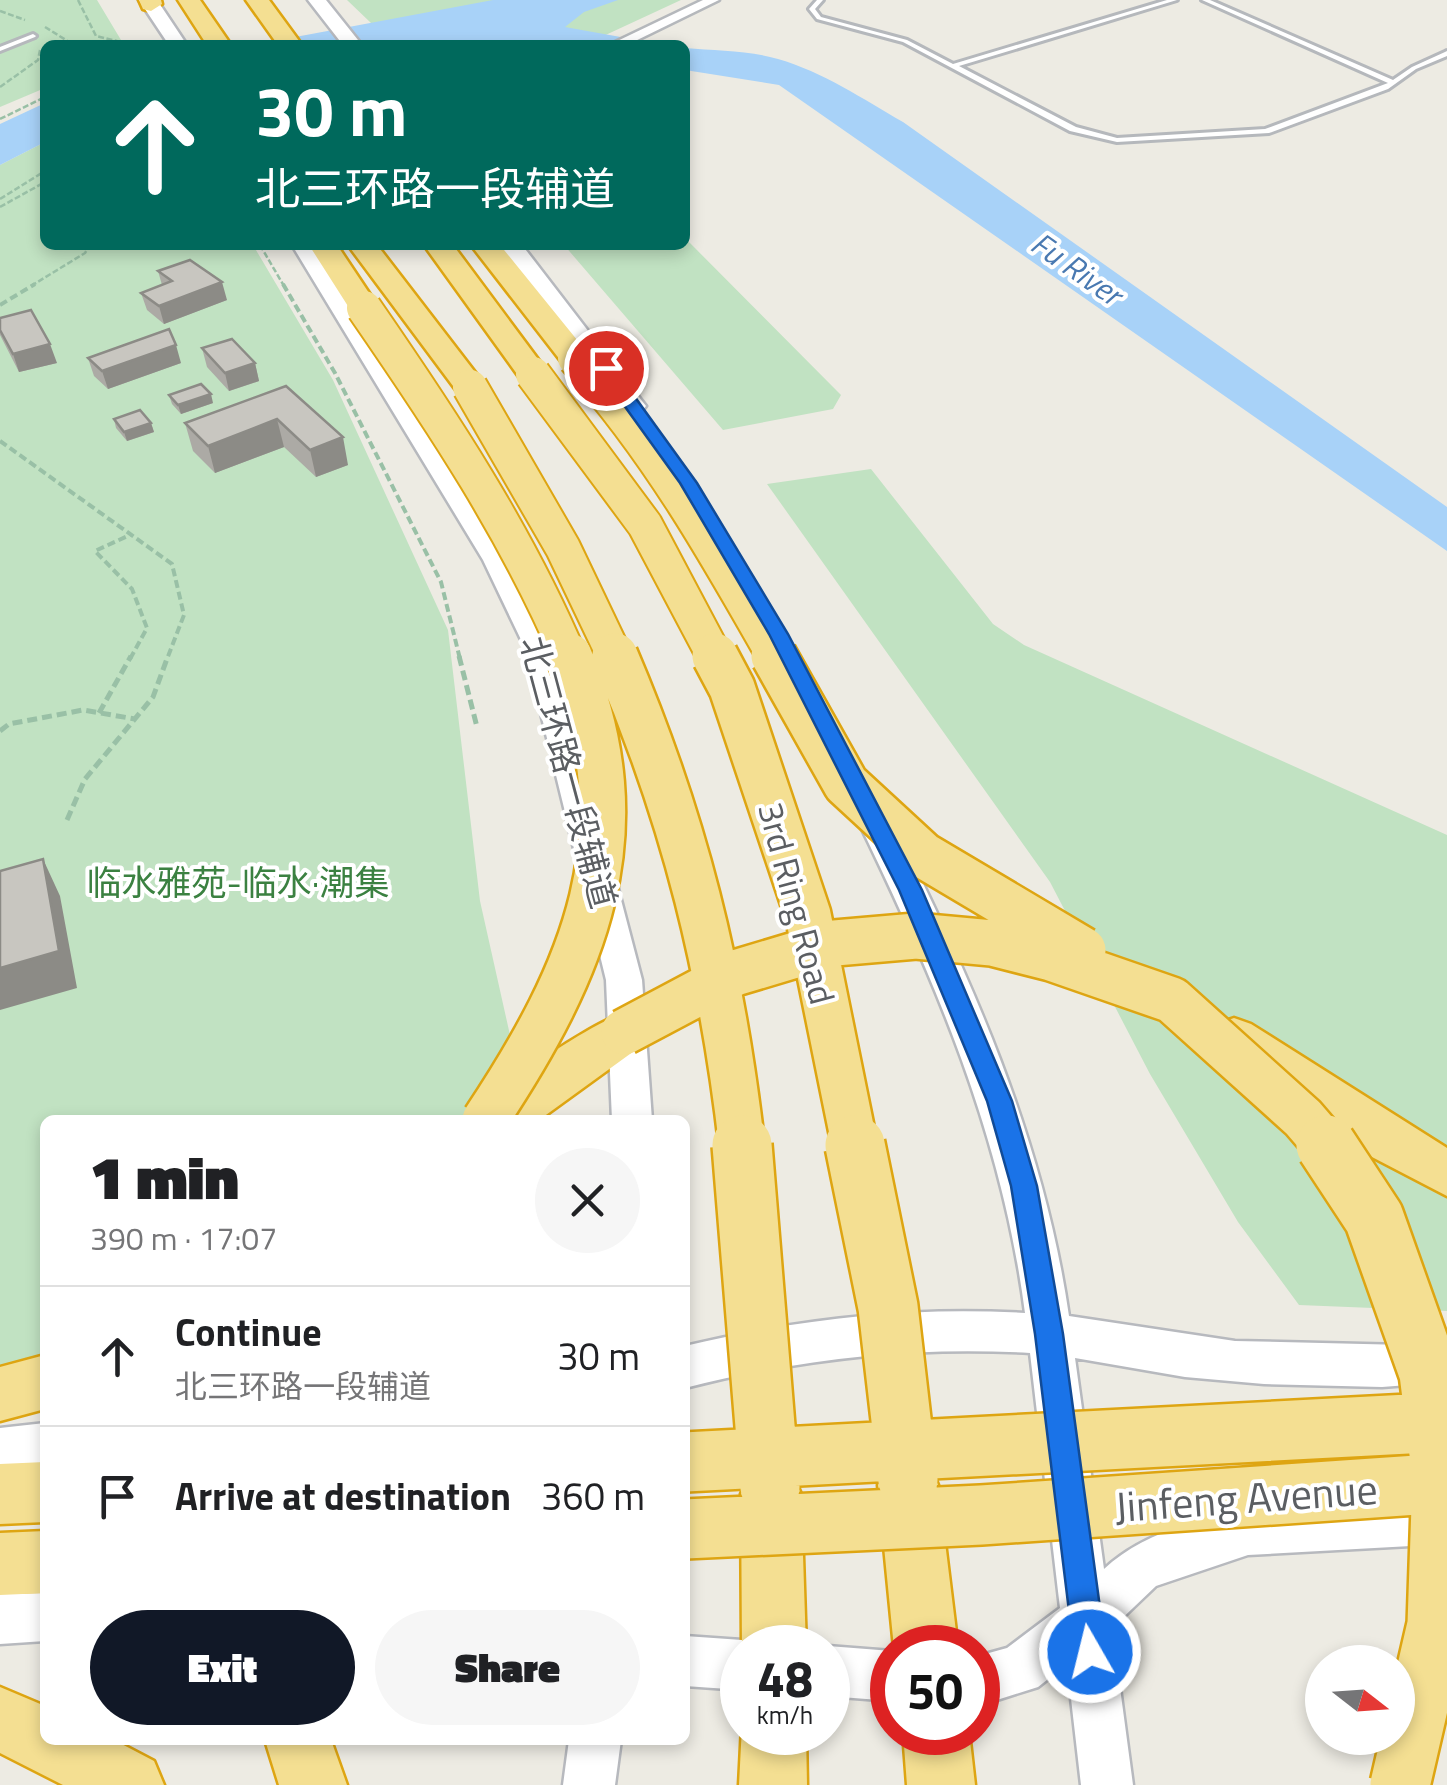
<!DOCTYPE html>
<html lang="en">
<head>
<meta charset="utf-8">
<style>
  :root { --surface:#fff; --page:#f6f6f6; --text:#202124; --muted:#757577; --line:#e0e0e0; --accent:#111827 }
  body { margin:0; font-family:"Titillium Web","Noto Sans SC",sans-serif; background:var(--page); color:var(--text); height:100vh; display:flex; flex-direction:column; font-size:38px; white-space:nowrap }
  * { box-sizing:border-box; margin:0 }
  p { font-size:32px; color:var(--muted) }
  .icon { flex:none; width:55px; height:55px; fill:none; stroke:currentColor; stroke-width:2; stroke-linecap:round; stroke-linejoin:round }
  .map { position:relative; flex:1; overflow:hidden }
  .drawer { position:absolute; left:40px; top:1115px; width:650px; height:630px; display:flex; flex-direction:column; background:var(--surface); border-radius:15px; box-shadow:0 5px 15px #0003 }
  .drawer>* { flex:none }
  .guide { position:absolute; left:40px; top:40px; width:650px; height:210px; border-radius:15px; box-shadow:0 5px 15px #0003; background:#00695c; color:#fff; overflow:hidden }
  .needle { width:65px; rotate:107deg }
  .fabs { position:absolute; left:1305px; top:1645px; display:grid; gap:20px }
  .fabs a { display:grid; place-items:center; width:110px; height:110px; border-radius:50%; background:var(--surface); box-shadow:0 5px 15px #0003; font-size:50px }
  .speed { position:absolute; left:720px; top:1625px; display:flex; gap:20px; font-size:50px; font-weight:700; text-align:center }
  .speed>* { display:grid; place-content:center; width:130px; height:130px; border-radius:50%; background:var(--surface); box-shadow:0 5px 15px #0003; line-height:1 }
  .speed small { font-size:25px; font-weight:400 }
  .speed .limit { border:15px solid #d22; background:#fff; color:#111 }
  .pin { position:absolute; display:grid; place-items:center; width:85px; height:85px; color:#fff; margin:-42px; border:5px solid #fff; border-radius:50%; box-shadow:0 2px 10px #0007 }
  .me { position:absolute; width:110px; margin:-55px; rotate:352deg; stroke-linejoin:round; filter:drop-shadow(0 0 8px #0008) }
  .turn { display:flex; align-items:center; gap:35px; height:210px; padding:0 50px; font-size:45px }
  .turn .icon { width:130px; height:130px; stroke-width:2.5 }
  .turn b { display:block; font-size:70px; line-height:85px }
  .round { display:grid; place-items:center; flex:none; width:105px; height:105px; border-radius:52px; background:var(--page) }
  .head { display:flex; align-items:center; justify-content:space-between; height:170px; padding:0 50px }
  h1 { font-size:60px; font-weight:800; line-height:75px }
  .cta { display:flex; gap:20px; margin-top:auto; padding:20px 50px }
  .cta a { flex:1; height:115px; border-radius:60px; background:var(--accent); color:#fff; font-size:40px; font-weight:800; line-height:115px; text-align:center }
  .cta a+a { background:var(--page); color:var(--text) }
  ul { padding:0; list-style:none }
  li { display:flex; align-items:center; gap:30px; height:140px; padding:0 50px; border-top:2px solid var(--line) }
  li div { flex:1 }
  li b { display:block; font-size:38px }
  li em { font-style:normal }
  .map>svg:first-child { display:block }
  .green { fill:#c1e2c2 }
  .water { fill:#a8d2f8 }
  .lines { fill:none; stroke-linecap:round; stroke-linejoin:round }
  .lane-casing { stroke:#b5b8bc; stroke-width:6 }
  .street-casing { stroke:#b5b8bc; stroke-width:5 }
  .secondary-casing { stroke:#b7b9be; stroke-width:5 }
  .highway-casing { stroke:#dea512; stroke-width:5 }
  .path-far2 { stroke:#99c0a6; stroke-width:2.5; stroke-dasharray:6 2.5; stroke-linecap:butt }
  .path-far1 { stroke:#99c0a6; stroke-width:4; stroke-dasharray:8 4; stroke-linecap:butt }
  .path { stroke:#99c0a6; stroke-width:5; stroke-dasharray:10 5; stroke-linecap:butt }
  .lane { fill:#fff; fill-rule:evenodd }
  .street { fill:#fff; fill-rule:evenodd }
  .secondary { fill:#fff; fill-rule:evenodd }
  .highway { fill:#f4df92; fill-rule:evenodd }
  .highway-bridge-far2-casing { stroke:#dea512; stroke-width:38; stroke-linecap:butt }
  .highway-bridge-far1-casing { stroke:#dea512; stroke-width:50; stroke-linecap:butt }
  .highway-bridge-casing { stroke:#dea512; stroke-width:64; stroke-linecap:butt }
  .highway-bridge-far2 { stroke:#f4df92; stroke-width:34 }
  .highway-bridge-far1 { stroke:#f4df92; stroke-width:45 }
  .highway-bridge { stroke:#f4df92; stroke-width:59 }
  .wall { fill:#acaaa5 }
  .shaded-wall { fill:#8c8b86 }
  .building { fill:#c8c6c0; stroke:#8c8b86; stroke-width:2.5 }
  .route { fill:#1a73e8; stroke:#114b97; stroke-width:2.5 }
  .labels { text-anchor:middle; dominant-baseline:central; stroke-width:8; stroke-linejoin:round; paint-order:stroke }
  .far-water-label { font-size:32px; font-style:italic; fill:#4979b1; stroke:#fff }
  .street-label { font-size:35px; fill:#5b5e62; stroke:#fff }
  .park-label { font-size:35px; fill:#3b8141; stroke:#fff }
  .near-street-label { font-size:42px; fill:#5b5e62; stroke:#fff }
</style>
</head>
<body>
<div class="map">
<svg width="1447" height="1785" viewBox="0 0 1447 1785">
  <rect width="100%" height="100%" fill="#edebe3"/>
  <path class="green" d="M 0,0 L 97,0 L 124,45 L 45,45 L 45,88 L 0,107 Z
    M 347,0 L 681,0 L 584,45 L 394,45 Z
    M 45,142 L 45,245 L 253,245 L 333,380 L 448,630 L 480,901 L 529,1120 L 45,1120 L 45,1383 L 0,1385 L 0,165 Z
    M 685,238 L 841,395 L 833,409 L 723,430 L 564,245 L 685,245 Z
    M 871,469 L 993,624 L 1024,645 L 1447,835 L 1447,1311 L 1299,1305 L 1238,1222 L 1150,1074 L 1050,882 L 767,484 Z"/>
  <path class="water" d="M 493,0 L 618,0 L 584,12 L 565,27 L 665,45 L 252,45 Z
    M 685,48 C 716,51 747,50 778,59 C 823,72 863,99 903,122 L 1447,507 L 1447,551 L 779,85 L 685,70 Z
    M 45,103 L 45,142 L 0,165 L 0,124 Z"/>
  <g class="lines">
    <g class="lane-casing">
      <path id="lane" d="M 817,0 L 823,0 L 815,9 L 821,17 L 907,40 L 953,64 L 1167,0 L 1177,0 L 959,66 L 1076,127 L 1117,138 L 1265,129 L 1388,83 L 1202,0 L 1210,0 L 1393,80 L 1412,67 L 1445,52 L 1447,51 L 1447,56 L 1416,69 L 1388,89 L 1269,133 L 1117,142 L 1070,131 L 903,42 L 817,19 L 809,9 Z
        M 33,34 L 36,36 L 35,37 L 0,51 L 0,47 Z"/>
    </g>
    <g class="street-casing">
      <path id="street" d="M 703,0 L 719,0 L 627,45 L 609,45 Z"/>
    </g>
    <g class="secondary-casing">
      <path id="secondary" d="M 139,0 L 157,0 L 187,45 L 169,45 Z
        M 308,0 L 326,0 L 362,45 L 343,45 Z
        M 292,245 L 314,245 L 511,560 L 555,648 L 642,980 L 652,1120 L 612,1120 L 606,980 L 525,648 L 483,560 Z
        M 499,245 L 522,245 L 642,401 L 646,406 L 642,411 L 624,411 Z
        M 873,805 L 885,809 L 890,817 C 971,977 1043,1137 1069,1316 L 1235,1341 L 1447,1346 L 1447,1382 L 1382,1387 L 1264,1384 L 1185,1377 L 1075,1358 L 1104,1569 C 1182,1496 1345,1502 1447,1496 L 1447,1544 L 1248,1555 L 1156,1586 L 1112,1628 L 1133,1785 L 1081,1785 L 1067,1664 L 1038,1687 L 978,1706 L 978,1656 L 1007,1648 L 1060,1608 L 1030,1353 C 913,1346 799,1359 685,1388 L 685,1346 C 797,1319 910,1306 1025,1313 C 1002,1135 934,977 856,817 L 861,809 Z
        M 45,1423 L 45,1467 L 0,1472 L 0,1428 Z
        M 45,1593 L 45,1641 L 0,1644 L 0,1594 Z
        M 685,1636 L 742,1640 L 760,1647 L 742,1648 L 742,1690 L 685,1686 Z
        M 828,1646 L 892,1651 L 892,1701 L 828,1696 L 828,1648 L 824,1648 Z
        M 569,1740 L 621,1740 L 615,1785 L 563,1785 Z"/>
    </g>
    <g class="highway-casing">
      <path id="highway" d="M 139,0 L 161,0 L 162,4 L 151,11 L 143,9 Z
        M 178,0 L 200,0 L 231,45 L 207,45 Z
        M 246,0 L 269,0 L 302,45 L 278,45 Z
        M 309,245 L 337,245 L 379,308 L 375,314 L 353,314 Z
        M 348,245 L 377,245 L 481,380 L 486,387 L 481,394 L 459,394 Z
        M 424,245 L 453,245 L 549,374 L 544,381 L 522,381 Z
        M 471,245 L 500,245 L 586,351 L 591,358 L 586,365 L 564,365 Z
        M 624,1013 L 641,1018 L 648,1032 L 641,1046 L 539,1120 L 478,1120 C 494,1087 588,1025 624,1013 Z
        M 1234,1018 L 1251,1024 L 1447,1148 L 1447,1196 L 1372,1157 L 1217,1052 L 1210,1038 L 1217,1024 Z
        M 45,1355 L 45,1409 L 0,1421 L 0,1367 Z
        M 908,1456 L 929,1464 L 938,1485 L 958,1648 L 894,1648 L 878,1485 L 887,1464 Z
        M 45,1462 L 45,1522 L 0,1524 L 0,1464 Z
        M 771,1464 L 792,1473 L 801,1494 L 806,1648 L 742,1649 L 741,1494 L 750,1473 Z
        M 45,1531 L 45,1593 L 0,1595 L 0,1533 Z
        M 0,1687 L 45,1706 L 45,1740 L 114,1740 L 154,1761 L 164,1785 L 63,1785 L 0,1753 Z
        M 742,1726 L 742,1732 L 806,1732 L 807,1785 L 739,1785 Z
        M 903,1732 L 969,1732 L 975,1785 L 907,1785 Z
        M 265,1740 L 331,1740 L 347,1785 L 279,1785 Z"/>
    </g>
    <path class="path-far2" d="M 78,0 L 96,36 L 133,45
      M 0,11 L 25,20
      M 45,27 L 74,45
      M 0,87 L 38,60 L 40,50
      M 0,119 L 45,97
      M 0,199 L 45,171
      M 0,207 L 45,182
      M 260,245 L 284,286
      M 31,286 L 85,253 L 90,245"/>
    <path class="path-far1" d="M 283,284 L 335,373 L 441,582 L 460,659
      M 0,305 L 35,284
      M 0,441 L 172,564 L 184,615 L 167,659
      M 130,659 L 147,628 L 132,589 L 95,551 L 130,535"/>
    <path class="path" d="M 459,656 L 477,727
      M 99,713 L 131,656
      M 0,731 L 9,724 L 83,710 L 135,719
      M 67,820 L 85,779 L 153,697 L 168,656"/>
    <use href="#lane" class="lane"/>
    <use href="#street" class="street"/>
    <use href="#secondary" class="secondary"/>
    <use href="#highway" class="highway"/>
    <g class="highway-bridge-far2-casing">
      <path id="highway-bridge-far2" d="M 364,308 C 442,421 516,532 570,659
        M 575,358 C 657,449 716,553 776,659
        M 533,374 L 645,525 L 716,659
        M 470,387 L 563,548 L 616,659"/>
    </g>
    <g class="highway-bridge-far1-casing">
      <path id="highway-bridge-far1" d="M 615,656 C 685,820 722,971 742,1147
        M 715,656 L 732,688 L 808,915 L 855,1147
        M 774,656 L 846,784 L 923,855 L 1083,950
        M 624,1032 L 735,973 L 835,943 L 916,936 L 992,943 L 1051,958 L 1172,1000 L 1303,1118 L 1328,1147
        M 485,1120 C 584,971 644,834 569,656"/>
    </g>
    <g class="highway-bridge-casing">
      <path id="highway-bridge" d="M 742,1145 L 770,1487
        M 855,1145 L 888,1307 L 908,1480
        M 1326,1145 L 1374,1218 L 1429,1373 L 1442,1477 L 1437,1625 L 1400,1785
        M 685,1462 L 1447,1422
        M 685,1529 L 981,1515 L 1447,1483"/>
    </g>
    <use href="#highway-bridge-far2" class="highway-bridge-far2"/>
    <use href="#highway-bridge-far1" class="highway-bridge-far1"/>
    <use href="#highway-bridge" class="highway-bridge"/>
  </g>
  <path class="wall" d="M 158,271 L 227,300 L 164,324 L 147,310 L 141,293 L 162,285 Z
    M 0,318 L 57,363 L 19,372 L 0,335 Z
    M 202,348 L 255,363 L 259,381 L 229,391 L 207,367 Z
    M 88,358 L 181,363 L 108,389 L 94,376 Z
    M 286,386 L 348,465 L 316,477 L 284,447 L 215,473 L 193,451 L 185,423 Z
    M 169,395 L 213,403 L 181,414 L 172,404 Z
    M 114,419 L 151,423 L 154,432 L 127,441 L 116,428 Z"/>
  <path class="shaded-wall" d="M 222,282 L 227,300 L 164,324 L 159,306 Z
    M 50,344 L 57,363 L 19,372 L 13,354 Z
    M 176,345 L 181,363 L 108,389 L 102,371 Z
    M 255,363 L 259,381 L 229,391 L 225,373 Z
    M 211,394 L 213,403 L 181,414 L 178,405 Z
    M 277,419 L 284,447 L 215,473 L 208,446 Z
    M 151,423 L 154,432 L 127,441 L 124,432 Z
    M 343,437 L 348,465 L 316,477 L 310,450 Z
    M 43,859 L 60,896 L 77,988 L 0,1010 L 0,968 Z"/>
  <path class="building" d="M 190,260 L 222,282 L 159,306 L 141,293 L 172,281 L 158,271 Z
    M 31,310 L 50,344 L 13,354 L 0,330 L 0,318 Z
    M 169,329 L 176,345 L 102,371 L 88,358 Z
    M 232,339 L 255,363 L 225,373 L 202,348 Z
    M 201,384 L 211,394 L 178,405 L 169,395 Z
    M 286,386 L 343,437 L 310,450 L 277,419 L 208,446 L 185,423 Z
    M 140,410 L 151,423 L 124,432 L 114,419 Z
    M 43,859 L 59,951 L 0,968 L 0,871 Z"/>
  <path class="route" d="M 606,363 L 611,364 L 697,483 L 788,634 L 922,890 L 1012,1101 L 1037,1186 L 1063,1334 L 1106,1652 L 1101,1664 L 1090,1669 L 1078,1664 L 1074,1652 L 1035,1334 L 1011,1186 L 987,1101 L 899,890 L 769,634 L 680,483 L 597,368 Z"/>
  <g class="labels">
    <g class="far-water-label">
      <text transform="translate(1077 268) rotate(35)">Fu River</text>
    </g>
    <g class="street-label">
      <text transform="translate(569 772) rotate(75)">北三环路一段辅道</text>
      <text transform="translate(797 903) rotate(75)">3rd Ring Road</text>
    </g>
    <g class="park-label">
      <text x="238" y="882">临水雅苑-临水·潮集</text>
    </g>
    <g class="near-street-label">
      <text transform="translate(1246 1497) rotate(-4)">Jinfeng Avenue</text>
    </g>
  </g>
</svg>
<div class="fabs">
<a><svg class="needle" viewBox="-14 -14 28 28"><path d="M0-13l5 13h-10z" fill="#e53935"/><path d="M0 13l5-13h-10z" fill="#757577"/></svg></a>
</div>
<div class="speed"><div>48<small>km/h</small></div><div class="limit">50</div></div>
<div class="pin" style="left:606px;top:368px;background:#d93025"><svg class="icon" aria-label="arrive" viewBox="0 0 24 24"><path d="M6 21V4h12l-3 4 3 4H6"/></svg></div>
<svg class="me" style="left:1090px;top:1652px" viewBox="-20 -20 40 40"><circle r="17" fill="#1a73e8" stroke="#fff" stroke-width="3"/><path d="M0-11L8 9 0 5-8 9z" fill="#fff"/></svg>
<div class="guide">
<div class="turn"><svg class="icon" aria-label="ahead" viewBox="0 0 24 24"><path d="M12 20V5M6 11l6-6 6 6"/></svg><div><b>30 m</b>北三环路一段辅道</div></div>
</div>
<section class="drawer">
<div class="head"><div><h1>1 min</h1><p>390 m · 17:07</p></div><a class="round"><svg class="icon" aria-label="close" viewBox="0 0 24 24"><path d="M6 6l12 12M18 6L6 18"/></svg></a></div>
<ul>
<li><svg class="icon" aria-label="ahead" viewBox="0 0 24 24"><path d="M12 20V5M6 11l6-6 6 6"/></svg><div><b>Continue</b><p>北三环路一段辅道</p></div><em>30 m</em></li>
<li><svg class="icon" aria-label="arrive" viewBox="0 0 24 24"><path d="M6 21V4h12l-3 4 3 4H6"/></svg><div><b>Arrive at destination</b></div><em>360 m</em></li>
</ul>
<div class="cta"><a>Exit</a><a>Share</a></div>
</section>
</div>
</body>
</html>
